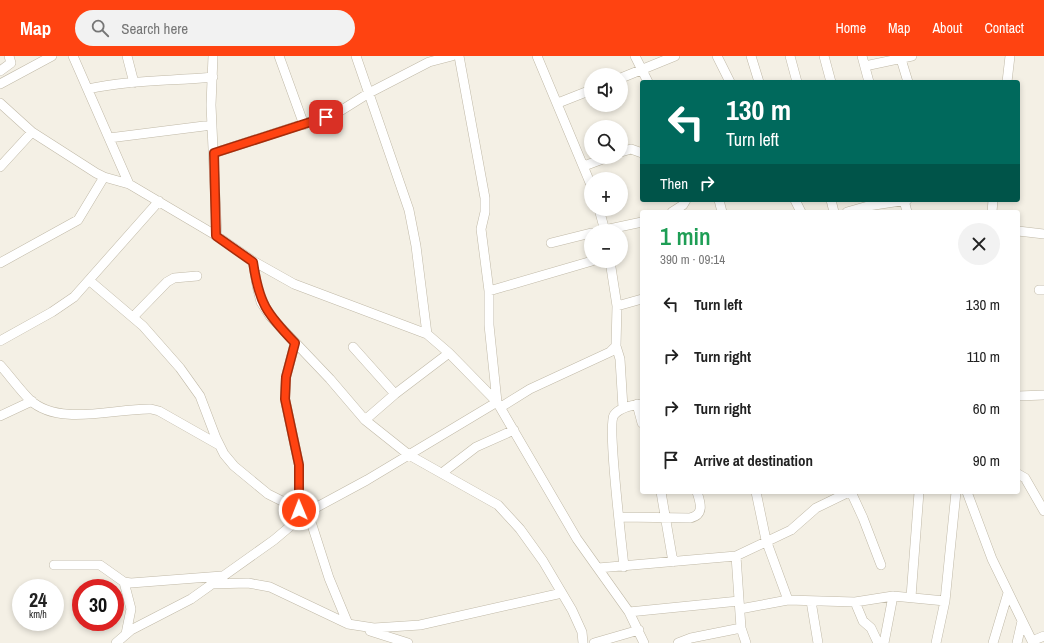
<!DOCTYPE html>
<html lang="en">
<head>
<meta charset="utf-8">
<style>
  :root { --surface:#fff; --page:#f2f2f2; --text:#222; --muted:#767676; --accent:#ff4311 }
  body { margin:0; font-family:"Archivo Narrow",sans-serif; background:var(--page); color:var(--text); height:100vh; display:flex; flex-direction:column; font-size:15px; white-space:nowrap }
  * { box-sizing:border-box; margin:0 }
  p { font-size:13px; color:var(--muted) }
  .icon { flex:none; width:22px; height:22px; fill:none; stroke:currentColor; stroke-width:2; stroke-linecap:round; stroke-linejoin:round }
  .map { position:relative; flex:1; overflow:hidden }
  .details { position:absolute; left:640px; top:154px; width:380px; height:284px; display:flex; flex-direction:column; background:var(--surface); border-radius:4px; box-shadow:0 2px 6px #0003 }
  .details>* { flex:none }
  .guide { position:absolute; left:640px; top:24px; width:380px; height:122px; border-radius:4px; box-shadow:0 2px 6px #0003; background:#00695c; color:#fff; overflow:hidden }
  .buttons { position:absolute; left:584px; top:12px; display:grid; gap:8px }
  .buttons a { display:grid; place-items:center; width:44px; height:44px; border-radius:50%; background:var(--surface); box-shadow:0 2px 6px #0003; font-size:20px }
  .speed { position:absolute; left:12px; top:523px; display:flex; gap:8px; font-size:20px; font-weight:700; text-align:center }
  .speed>* { display:grid; place-content:center; width:52px; height:52px; border-radius:50%; background:var(--surface); box-shadow:0 2px 6px #0003; line-height:1 }
  .speed small { font-size:10px; font-weight:400 }
  .speed .limit { border:6px solid #d22; background:#fff; color:#111 }
  .pin { position:absolute; display:grid; place-items:center; width:34px; height:34px; color:#fff; margin:-17px; border-radius:8px; box-shadow:0 2px 6px #0006 }
  .me { position:absolute; width:44px; margin:-22px; rotate:359deg; stroke-linejoin:round; filter:drop-shadow(0 0 3px #0008) }
  .turn { display:flex; align-items:center; gap:14px; height:84px; padding:0 20px; font-size:18px }
  .turn .icon { width:52px; height:52px; stroke-width:2.5 }
  .turn b { display:block; font-size:28px; line-height:34px }
  .then { display:flex; align-items:center; height:38px; padding:0 20px; background:#0003; gap:8px; font-size:15px }
  .round { display:grid; place-items:center; flex:none; width:42px; height:42px; border-radius:21px; background:var(--page) }
  .head { display:flex; align-items:center; justify-content:space-between; height:68px; padding:0 20px }
  h1 { font-size:24px; font-weight:600; line-height:30px; color:#1e9e55 }
  ul { padding:0; list-style:none }
  li { display:flex; align-items:center; gap:12px; height:52px; padding:0 20px }
  li div { flex:1 }
  li b { display:block; font-size:15px }
  li em { font-style:normal }
  header { display:flex; align-items:center; gap:24px; box-sizing:border-box; height:56px; padding:0 20px; background:var(--accent); color:#fff }
  header strong { font-size:19px }
  nav { display:flex; gap:22px; margin-inline-start:auto; font-size:14px }
  .search { width:280px; height:36px; background:var(--page); display:flex; align-items:center; gap:10px; box-sizing:border-box; padding:0 14px; border-radius:22px; color:var(--muted); font-size:15px }
  .map>svg:first-child { display:block }
  .lines { fill:none; stroke-linecap:round; stroke-linejoin:round }
  .minor-casing { stroke:#c0b9a7; stroke-width:10 }
  .minor { stroke:#fff; stroke-width:9 }
  .route-casing { stroke:#a62c0b; stroke-width:10 }
  .route { stroke:#ff4311; stroke-width:7 }
</style>
</head>
<body>
<header>
<strong>Map</strong>
<div class="search"><svg class="icon" aria-label="search" viewBox="0 0 24 24"><circle cx="10" cy="10" r="6"/><path d="M15 15l6 6"/></svg>Search here</div>
<nav><a>Home</a><a>Map</a><a>About</a><a>Contact</a></nav>
</header>
<div class="map">
<svg width="1044" height="587" viewBox="0 0 1044 587">
  <rect width="100%" height="100%" fill="#f4f0e5"/>
  <g class="lines">
    <g class="minor-casing">
      <path id="minor" d="M 73,0 L 129,128
        M 127,0 L 134,27
        M 213,0 L 211,49 L 217,180
        M 279,0 L 304,69
        M 356,0 L 409,154 L 416,190 L 427,278
        M 537,0 L 591,129
        M 635,0 L 648,26
        M 717,0 L 730,26
        M 751,0 L 759,26
        M 790,0 L 797,26
        M 824,0 L 831,26
        M 862,0 L 869,26
        M 901,3 L 908,26
        M 865,10 L 912,0
        M 0,15 L 11,7 L 9,0
        M 621,22 L 675,0
        M 1007,26 L 1010,0
        M 0,28 L 52,0
        M 88,33 C 128,24 171,25 213,21
        M 0,47 L 32,76 L 96,117 L 104,121 L 129,128 L 217,180 L 253,205 L 294,228 L 427,278 L 449,297 L 497,346 L 577,483 L 629,556 L 644,587
        M 558,47 L 591,34
        M 109,82 L 212,69
        M 621,96 L 631,93 L 642,97
        M 214,97 L 337,57 L 369,37 L 429,6 L 452,0
        M 584,110 L 608,101
        M 0,111 L 32,76
        M 719,144 L 722,156
        M 795,144 L 801,156
        M 831,144 L 834,156
        M 904,144 L 907,156
        M 599,153 L 605,175
        M 672,156 L 683,149 L 686,144
        M 847,156 L 868,150 L 907,144
        M 992,156 L 993,144
        M 600,175 L 642,166
        M 1018,175 L 1044,178
        M 551,187 L 591,177
        M 253,205 L 257,230 L 261,246 L 270,260 L 330,323 L 365,364 L 409,399 L 498,449 L 520,473 L 543,505 L 572,554 L 582,576 L 583,587
        M 0,207 L 78,164 L 104,121
        M 90,225 L 143,270 L 180,312 L 200,340 L 216,382 L 224,398 L 234,410 L 268,438 L 306,457 L 312,469 L 329,522 L 348,568
        M 1039,234 L 1044,234
        M 489,235 L 592,205
        M 617,250 L 642,243
        M 133,261 L 167,226 L 174,222 L 197,220
        M 0,285 L 52,256 L 74,241 L 159,145
        M 295,287 L 286,321 L 285,343 L 299,409 L 299,454
        M 616,290 L 620,303 L 623,352
        M 353,291 L 395,338
        M 0,309 C 10,320 19,333 30,344 C 59,371 115,352 151,353 L 159,355 L 219,389
        M 1018,340 L 1044,339
        M 637,348 L 642,367
        M 501,351 L 530,333 L 610,296 L 616,290 L 617,250 L 610,205
        M 0,360 L 32,345
        M 365,364 L 395,338 L 449,297
        M 442,417 L 476,391 L 514,374
        M 1018,418 L 1025,422 L 1044,455
        M 661,436 L 673,506
        M 756,436 L 766,484 L 788,544
        M 851,436 L 863,462 L 881,509
        M 967,436 L 992,503 L 1033,587
        M 620,461 L 690,462 C 704,459 701,448 697,436
        M 736,500 L 741,572 L 746,587
        M 54,509 L 100,509 L 124,526 L 131,527 L 222,520
        M 624,511 C 622,490 607,368 614,359 C 620,351 633,349 642,348
        M 598,512 L 736,500 L 791,474 L 816,452 L 849,436
        M 124,526 L 131,553 L 126,578
        M 211,528 L 248,527 L 270,531 L 348,568 L 374,572 L 420,569 L 562,537
        M 911,541 L 919,436
        M 811,545 L 818,587
        M 855,546 L 863,565 L 871,572 L 878,587
        M 740,553 L 788,544 L 855,546 L 893,540 L 945,545
        M 629,556 L 739,545
        M 370,575 L 408,587
        M 1032,585 L 1044,580
        M 116,587 L 131,574 L 191,543 L 274,484 L 306,457 L 367,424 L 497,346 L 489,269 L 489,235 L 481,173 L 485,156 L 485,142 L 459,0
        M 594,587 L 639,574
        M 678,587 L 691,582 L 741,572
        M 884,587 L 893,540
        M 936,587 L 945,545 L 956,436
        M 993,587 L 1008,537
        M 1017,587 L 1022,565"/>
    </g>
    <use href="#minor" class="minor"/>
  </g>
  <g class="lines">
    <g class="route-casing">
      <path id="route" d="M 299,454 L 299,409 L 285,343 L 286,321 L 295,287 C 266,257 259,247 253,206 L 216,180 L 214,97 L 326,61"/>
    </g>
    <use href="#route" class="route"/>
  </g>
</svg>
<div class="buttons">
<a><svg class="icon" aria-label="sound" viewBox="0 0 24 24"><path d="M4 9h4l5-4v14l-5-4H4zM17 9q2 3 0 6"/></svg></a>
<a><svg class="icon" aria-label="search" viewBox="0 0 24 24"><circle cx="10" cy="10" r="6"/><path d="M15 15l6 6"/></svg></a>
<a>+</a>
<a>−</a>
</div>
<div class="speed"><div>24<small>km/h</small></div><div class="limit">30</div></div>
<div class="pin" style="left:326px;top:61px;background:#d93025"><svg class="icon" aria-label="arrive" viewBox="0 0 24 24"><path d="M6 21V4h12l-3 4 3 4H6"/></svg></div>
<svg class="me" style="left:299px;top:454px" viewBox="-20 -20 40 40"><circle r="17" fill="#ff4311" stroke="#fff" stroke-width="3"/><path d="M0-11L8 9 0 5-8 9z" fill="#fff"/></svg>
<div class="guide">
<div class="turn"><svg class="icon" aria-label="left" viewBox="0 0 24 24"><path d="M17 20v-9H6M10 6l-5 5 5 5"/></svg><div><b>130 m</b>Turn left</div></div>
<div class="then">Then<svg class="icon" aria-label="right" viewBox="0 0 24 24"><path d="M7 20v-9h11M14 6l5 5-5 5"/></svg></div>
</div>
<section class="details">
<div class="head"><div><h1>1 min</h1><p>390 m · 09:14</p></div><a class="round"><svg class="icon" aria-label="close" viewBox="0 0 24 24"><path d="M6 6l12 12M18 6L6 18"/></svg></a></div>
<ul>
<li><svg class="icon" aria-label="left" viewBox="0 0 24 24"><path d="M17 20v-9H6M10 6l-5 5 5 5"/></svg><div><b>Turn left</b></div><em>130 m</em></li>
<li><svg class="icon" aria-label="right" viewBox="0 0 24 24"><path d="M7 20v-9h11M14 6l5 5-5 5"/></svg><div><b>Turn right</b></div><em>110 m</em></li>
<li><svg class="icon" aria-label="right" viewBox="0 0 24 24"><path d="M7 20v-9h11M14 6l5 5-5 5"/></svg><div><b>Turn right</b></div><em>60 m</em></li>
<li><svg class="icon" aria-label="arrive" viewBox="0 0 24 24"><path d="M6 21V4h12l-3 4 3 4H6"/></svg><div><b>Arrive at destination</b></div><em>90 m</em></li>
</ul>
</section>
</div>
</body>
</html>
